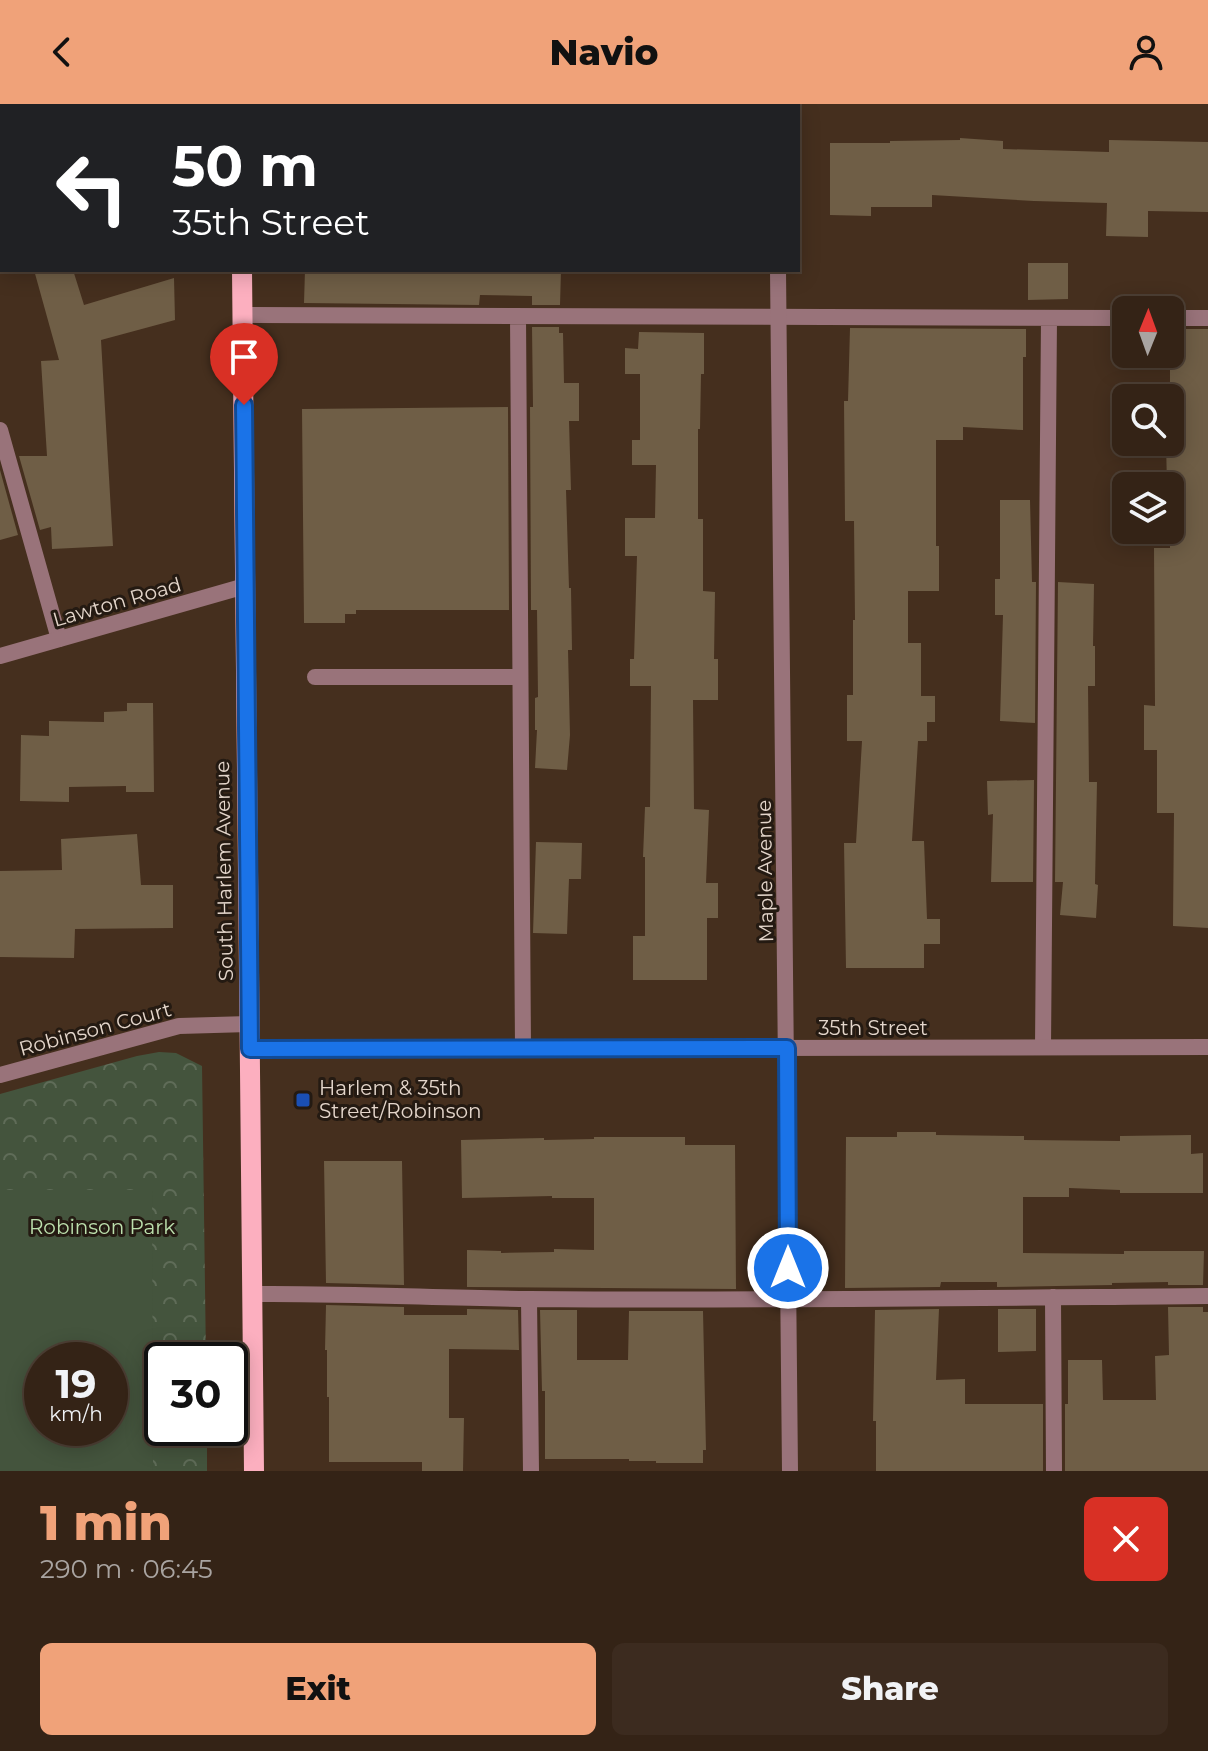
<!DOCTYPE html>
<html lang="en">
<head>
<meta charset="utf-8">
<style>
  :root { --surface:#342316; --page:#3c2b1f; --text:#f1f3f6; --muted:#a9a4a1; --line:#4e4035; --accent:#f0a279 }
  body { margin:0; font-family:Montserrat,sans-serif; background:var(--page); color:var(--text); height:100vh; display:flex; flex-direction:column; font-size:30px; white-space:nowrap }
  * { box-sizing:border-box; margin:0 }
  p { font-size:26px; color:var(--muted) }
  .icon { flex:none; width:44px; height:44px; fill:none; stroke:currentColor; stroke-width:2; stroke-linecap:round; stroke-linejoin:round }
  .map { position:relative; height:1367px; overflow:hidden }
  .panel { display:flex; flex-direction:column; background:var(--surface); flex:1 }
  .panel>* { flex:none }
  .hud { position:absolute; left:0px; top:0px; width:800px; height:168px; box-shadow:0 4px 20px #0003,0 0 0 2px var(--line); background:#202124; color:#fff; overflow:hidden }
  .needle { width:52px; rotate:1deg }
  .buttons { position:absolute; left:1112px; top:192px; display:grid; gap:16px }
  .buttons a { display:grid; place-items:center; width:72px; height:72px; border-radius:12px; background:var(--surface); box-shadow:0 4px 20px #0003,0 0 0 2px var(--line); font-size:40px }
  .speed { position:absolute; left:24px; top:1238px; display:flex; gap:16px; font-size:40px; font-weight:700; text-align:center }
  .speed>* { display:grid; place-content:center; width:104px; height:104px; border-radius:50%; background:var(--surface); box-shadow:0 4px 20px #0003,0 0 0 2px var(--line); line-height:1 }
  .speed small { font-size:20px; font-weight:400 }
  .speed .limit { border:4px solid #111; border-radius:12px; background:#fff; color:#111 }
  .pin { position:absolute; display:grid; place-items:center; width:68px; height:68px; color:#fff; margin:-82px -34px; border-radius:50% 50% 50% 0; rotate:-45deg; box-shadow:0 0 8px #0007 }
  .pin .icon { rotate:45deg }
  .me { position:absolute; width:88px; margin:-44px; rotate:0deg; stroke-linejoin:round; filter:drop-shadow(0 0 6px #0008) }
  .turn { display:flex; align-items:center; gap:28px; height:168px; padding:0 40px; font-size:36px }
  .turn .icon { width:104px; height:104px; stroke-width:2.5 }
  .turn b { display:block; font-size:56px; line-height:68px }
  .round { display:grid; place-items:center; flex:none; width:84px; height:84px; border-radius:12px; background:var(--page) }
  .headline { display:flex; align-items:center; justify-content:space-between; height:136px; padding:0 40px }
  h1 { font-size:48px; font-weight:800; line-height:60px; color:var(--accent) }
  .primary-button { display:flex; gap:16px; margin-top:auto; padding:16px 40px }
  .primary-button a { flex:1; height:92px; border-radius:12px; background:var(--accent); color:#111; font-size:32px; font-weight:800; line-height:92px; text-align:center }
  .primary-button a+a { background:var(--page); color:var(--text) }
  header { display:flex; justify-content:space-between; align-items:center; height:104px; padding:0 40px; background:var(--accent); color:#111; font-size:36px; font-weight:800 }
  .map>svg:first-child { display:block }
  .park { fill:url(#park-crowns); fill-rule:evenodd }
  .pitch { fill:#44543d; fill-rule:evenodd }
  .building { fill:#6f5e46 }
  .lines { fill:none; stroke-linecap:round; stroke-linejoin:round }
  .lane { stroke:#99737a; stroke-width:16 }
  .street { stroke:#99737a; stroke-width:16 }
  .primary { stroke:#fcafbf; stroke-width:20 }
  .route-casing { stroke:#114b97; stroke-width:20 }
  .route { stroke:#1a73e8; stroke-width:14 }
  .transit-dot { fill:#1a4fb4; stroke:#241a12; stroke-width:3 }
  .labels { text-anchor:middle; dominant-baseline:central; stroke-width:6; stroke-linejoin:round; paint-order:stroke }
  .street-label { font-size:20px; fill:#e4d6cb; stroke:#241a12 }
  .poi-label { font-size:20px; fill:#e4d6cb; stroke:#241a12; text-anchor:start }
  .park-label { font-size:20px; fill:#bce0ad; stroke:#241a12 }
</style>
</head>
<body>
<header><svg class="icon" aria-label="back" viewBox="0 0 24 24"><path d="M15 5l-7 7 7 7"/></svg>Navio<svg class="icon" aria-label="person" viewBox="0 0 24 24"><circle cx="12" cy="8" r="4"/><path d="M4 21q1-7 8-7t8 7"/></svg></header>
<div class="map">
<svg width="1208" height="1367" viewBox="0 0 1208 1367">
  <defs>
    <pattern id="park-crowns" width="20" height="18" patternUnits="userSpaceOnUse" patternTransform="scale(2)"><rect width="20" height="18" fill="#44543d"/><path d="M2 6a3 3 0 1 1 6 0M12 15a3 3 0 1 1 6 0" fill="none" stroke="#5f6c58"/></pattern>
  </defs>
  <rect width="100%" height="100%" fill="#452f1e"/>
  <path class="park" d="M 159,948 L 176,949 L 202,962 L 206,1256 L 162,1256 L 162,1324 L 207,1324 L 207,1367 L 0,1367 L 0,990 L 137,952 ZM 42,1256 L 110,1256 L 110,1324 L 42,1324 Z"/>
  <path class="pitch" d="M 0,1086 L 152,1086 L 153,1367 L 0,1367 ZM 42,1256 L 110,1256 L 110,1324 L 42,1324 Z"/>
  <path class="building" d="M 960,34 L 1003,37 L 1003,45 L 1109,48 L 1109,36 L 1208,38 L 1208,108 L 1148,107 L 1148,133 L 1106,132 L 1107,99 L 1034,97 L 932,91 L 932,103 L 871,103 L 871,112 L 830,111 L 830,39 L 890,39 L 890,37 L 960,36 Z
    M 1028,159 L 1068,159 L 1068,195 L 1028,196 Z
    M 34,166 L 73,166 L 84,201 L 174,174 L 175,216 L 101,236 L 113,442 L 52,445 L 51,423 L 40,426 L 19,352 L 47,352 L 41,257 L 59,256 Z
    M 305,166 L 561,166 L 560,201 L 532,201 L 532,192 L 480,191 L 479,201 L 304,199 Z
    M 532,223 L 559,223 L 559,229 L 563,229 L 564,279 L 579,279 L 579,317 L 569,317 L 571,386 L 566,386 L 569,484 L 571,484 L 572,546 L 568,546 L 570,631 L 567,666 L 535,664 L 537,626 L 535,626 L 535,594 L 538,593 L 537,506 L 531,506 L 530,303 L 533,303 Z
    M 850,224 L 1026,225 L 1026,253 L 1023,253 L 1023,326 L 963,323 L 963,336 L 936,336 L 936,442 L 939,442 L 939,487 L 908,487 L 908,539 L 921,539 L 921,592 L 935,592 L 935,618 L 927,618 L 927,637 L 918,637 L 912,737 L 924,737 L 927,815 L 940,815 L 940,840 L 924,840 L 924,864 L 846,864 L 844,739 L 856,739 L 862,637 L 847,637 L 847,591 L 853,591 L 853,516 L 855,516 L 854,417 L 845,417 L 844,297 L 848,297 Z
    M 1170,225 L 1208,225 L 1208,824 L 1173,822 L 1174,709 L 1157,709 L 1157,646 L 1144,646 L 1144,601 L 1155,602 L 1154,444 L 1170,444 L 1170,382 L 1167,382 L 1166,338 L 1170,338 Z
    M 639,228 L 704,229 L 704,270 L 701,270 L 700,325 L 698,325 L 698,415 L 703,415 L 703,487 L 715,488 L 714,555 L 718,555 L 718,596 L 693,596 L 694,705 L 709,706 L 706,779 L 718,779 L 718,814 L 707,814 L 707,876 L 633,876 L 633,832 L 645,832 L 645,753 L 643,753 L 645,703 L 650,703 L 651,582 L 630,582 L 630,555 L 634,555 L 637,452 L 625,452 L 625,414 L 655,414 L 656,361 L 632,361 L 632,336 L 640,336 L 640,270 L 625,270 L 625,244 L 638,245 Z
    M 508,303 L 509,506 L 356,506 L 356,510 L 345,510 L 345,519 L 304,519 L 302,305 Z
    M 0,366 L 18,431 L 0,436 Z
    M 1000,396 L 1030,396 L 1032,478 L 1036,478 L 1035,619 L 1000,617 L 1003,511 L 995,511 L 995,475 L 1000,475 Z
    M 1058,478 L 1094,480 L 1093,542 L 1095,542 L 1095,582 L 1088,582 L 1089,678 L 1097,678 L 1095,780 L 1098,781 L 1096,814 L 1060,811 L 1063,778 L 1055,778 Z
    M 127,599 L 153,599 L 154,688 L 126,688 L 126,682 L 69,683 L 69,698 L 20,697 L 21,631 L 49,632 L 49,617 L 104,618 L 104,608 L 127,607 Z
    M 1034,676 L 1033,778 L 991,778 L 993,710 L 988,711 L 987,677 Z
    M 137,730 L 141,781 L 173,781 L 173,824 L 75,825 L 74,854 L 0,853 L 0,767 L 62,766 L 61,735 Z
    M 536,738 L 582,739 L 581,775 L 569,775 L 567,830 L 533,829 Z
    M 897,1028 L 936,1028 L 936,1031 L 1024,1032 L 1024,1036 L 1120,1037 L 1120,1032 L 1191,1031 L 1191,1050 L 1203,1049 L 1203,1089 L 1120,1089 L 1120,1086 L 1069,1084 L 1069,1093 L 1023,1093 L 1023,1149 L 1124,1150 L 1124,1147 L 1204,1147 L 1203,1181 L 1168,1181 L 1168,1178 L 1112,1179 L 1112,1181 L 997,1183 L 997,1178 L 941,1178 L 940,1183 L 845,1184 L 846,1033 L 897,1033 Z
    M 594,1033 L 685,1033 L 685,1041 L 735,1041 L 736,1185 L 467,1183 L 467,1146 L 501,1147 L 501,1149 L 554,1148 L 554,1145 L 594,1146 L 594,1094 L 552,1094 L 552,1092 L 462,1094 L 461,1036 L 544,1034 L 544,1036 L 594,1035 Z
    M 324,1057 L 402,1057 L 404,1181 L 326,1179 Z
    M 326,1201 L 404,1203 L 404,1211 L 467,1211 L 467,1205 L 518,1206 L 519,1246 L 449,1245 L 449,1314 L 464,1314 L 463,1367 L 422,1367 L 422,1358 L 329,1358 L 329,1293 L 327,1293 L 327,1246 L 325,1246 Z
    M 1168,1203 L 1203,1203 L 1203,1208 L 1208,1208 L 1208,1367 L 1065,1367 L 1065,1300 L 1068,1300 L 1068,1256 L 1102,1256 L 1103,1296 L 1156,1296 L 1155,1252 L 1169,1251 Z
    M 939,1205 L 936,1276 L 965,1275 L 965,1300 L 1043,1300 L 1043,1367 L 876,1367 L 876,1317 L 873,1317 L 875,1206 Z
    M 998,1205 L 1036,1205 L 1036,1247 L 998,1248 Z
    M 540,1206 L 577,1206 L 577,1256 L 628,1256 L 629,1207 L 703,1207 L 706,1346 L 703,1346 L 703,1359 L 656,1359 L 656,1357 L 629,1357 L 629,1355 L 545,1355 L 545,1287 L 542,1287 Z"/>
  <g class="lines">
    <path class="lane" d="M 97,0 L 98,2
      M 452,0 L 452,2
      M 243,211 L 1126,214
      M 518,212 L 523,945
      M 1170,214 L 1208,214
      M 0,326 L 59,535
      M 315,573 L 520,573
      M 1043,943 L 1049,214
      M 252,1190 C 345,1189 437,1194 530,1195 C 756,1197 982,1194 1208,1192
      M 1053,1193 L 1054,1367
      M 529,1195 L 531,1367"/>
    <path class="street" d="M 776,0 L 776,2
      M 778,166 L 790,1367
      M 0,552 L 245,482
      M 250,945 L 1208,943
      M 0,971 L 179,922 L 249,920"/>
    <path class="primary" d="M 241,0 L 241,2
      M 242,166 L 254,1367"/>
  </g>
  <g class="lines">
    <g class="route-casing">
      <path id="route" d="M 244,301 L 250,945 L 787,944 L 788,1164"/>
    </g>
    <use href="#route" class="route"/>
  </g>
  <rect class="transit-dot" x="295" y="988" width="16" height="16" rx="4"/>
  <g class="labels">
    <g class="street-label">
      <text transform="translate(117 498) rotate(-16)">Lawton Road</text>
      <text transform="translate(224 767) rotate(-91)">South Harlem Avenue</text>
      <text transform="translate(765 767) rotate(-91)">Maple Avenue</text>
      <text x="873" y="924">35th Street</text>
      <text transform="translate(95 925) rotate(-15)">Robinson Court</text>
    </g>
    <g class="poi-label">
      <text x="319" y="984">Harlem &amp; 35th<tspan x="319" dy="23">Street/Robinson</tspan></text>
    </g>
    <g class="park-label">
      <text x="102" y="1123">Robinson Park</text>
    </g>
  </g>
</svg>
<div class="buttons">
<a><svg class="needle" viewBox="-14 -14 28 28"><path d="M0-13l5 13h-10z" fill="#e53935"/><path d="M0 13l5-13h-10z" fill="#a9a4a1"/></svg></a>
<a><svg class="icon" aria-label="search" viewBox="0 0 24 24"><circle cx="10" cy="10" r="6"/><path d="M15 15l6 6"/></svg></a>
<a><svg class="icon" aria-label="layers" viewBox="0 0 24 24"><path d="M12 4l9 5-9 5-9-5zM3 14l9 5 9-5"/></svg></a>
</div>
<div class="speed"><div>19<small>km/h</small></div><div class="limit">30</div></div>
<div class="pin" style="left:244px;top:301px;background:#d93025"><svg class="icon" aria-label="arrive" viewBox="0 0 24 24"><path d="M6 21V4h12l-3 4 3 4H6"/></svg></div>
<svg class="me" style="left:788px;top:1164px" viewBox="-20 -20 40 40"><circle r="17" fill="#1a73e8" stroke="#fff" stroke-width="3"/><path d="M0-11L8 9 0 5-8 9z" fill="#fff"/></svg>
<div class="hud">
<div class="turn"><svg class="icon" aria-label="left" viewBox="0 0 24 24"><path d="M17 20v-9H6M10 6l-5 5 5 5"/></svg><div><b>50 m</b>35th Street</div></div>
</div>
</div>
<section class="panel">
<div class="headline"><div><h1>1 min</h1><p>290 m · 06:45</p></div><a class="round" style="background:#d93025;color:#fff"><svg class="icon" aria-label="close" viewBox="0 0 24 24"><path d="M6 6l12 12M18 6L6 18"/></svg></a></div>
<div class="primary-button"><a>Exit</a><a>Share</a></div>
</section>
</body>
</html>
